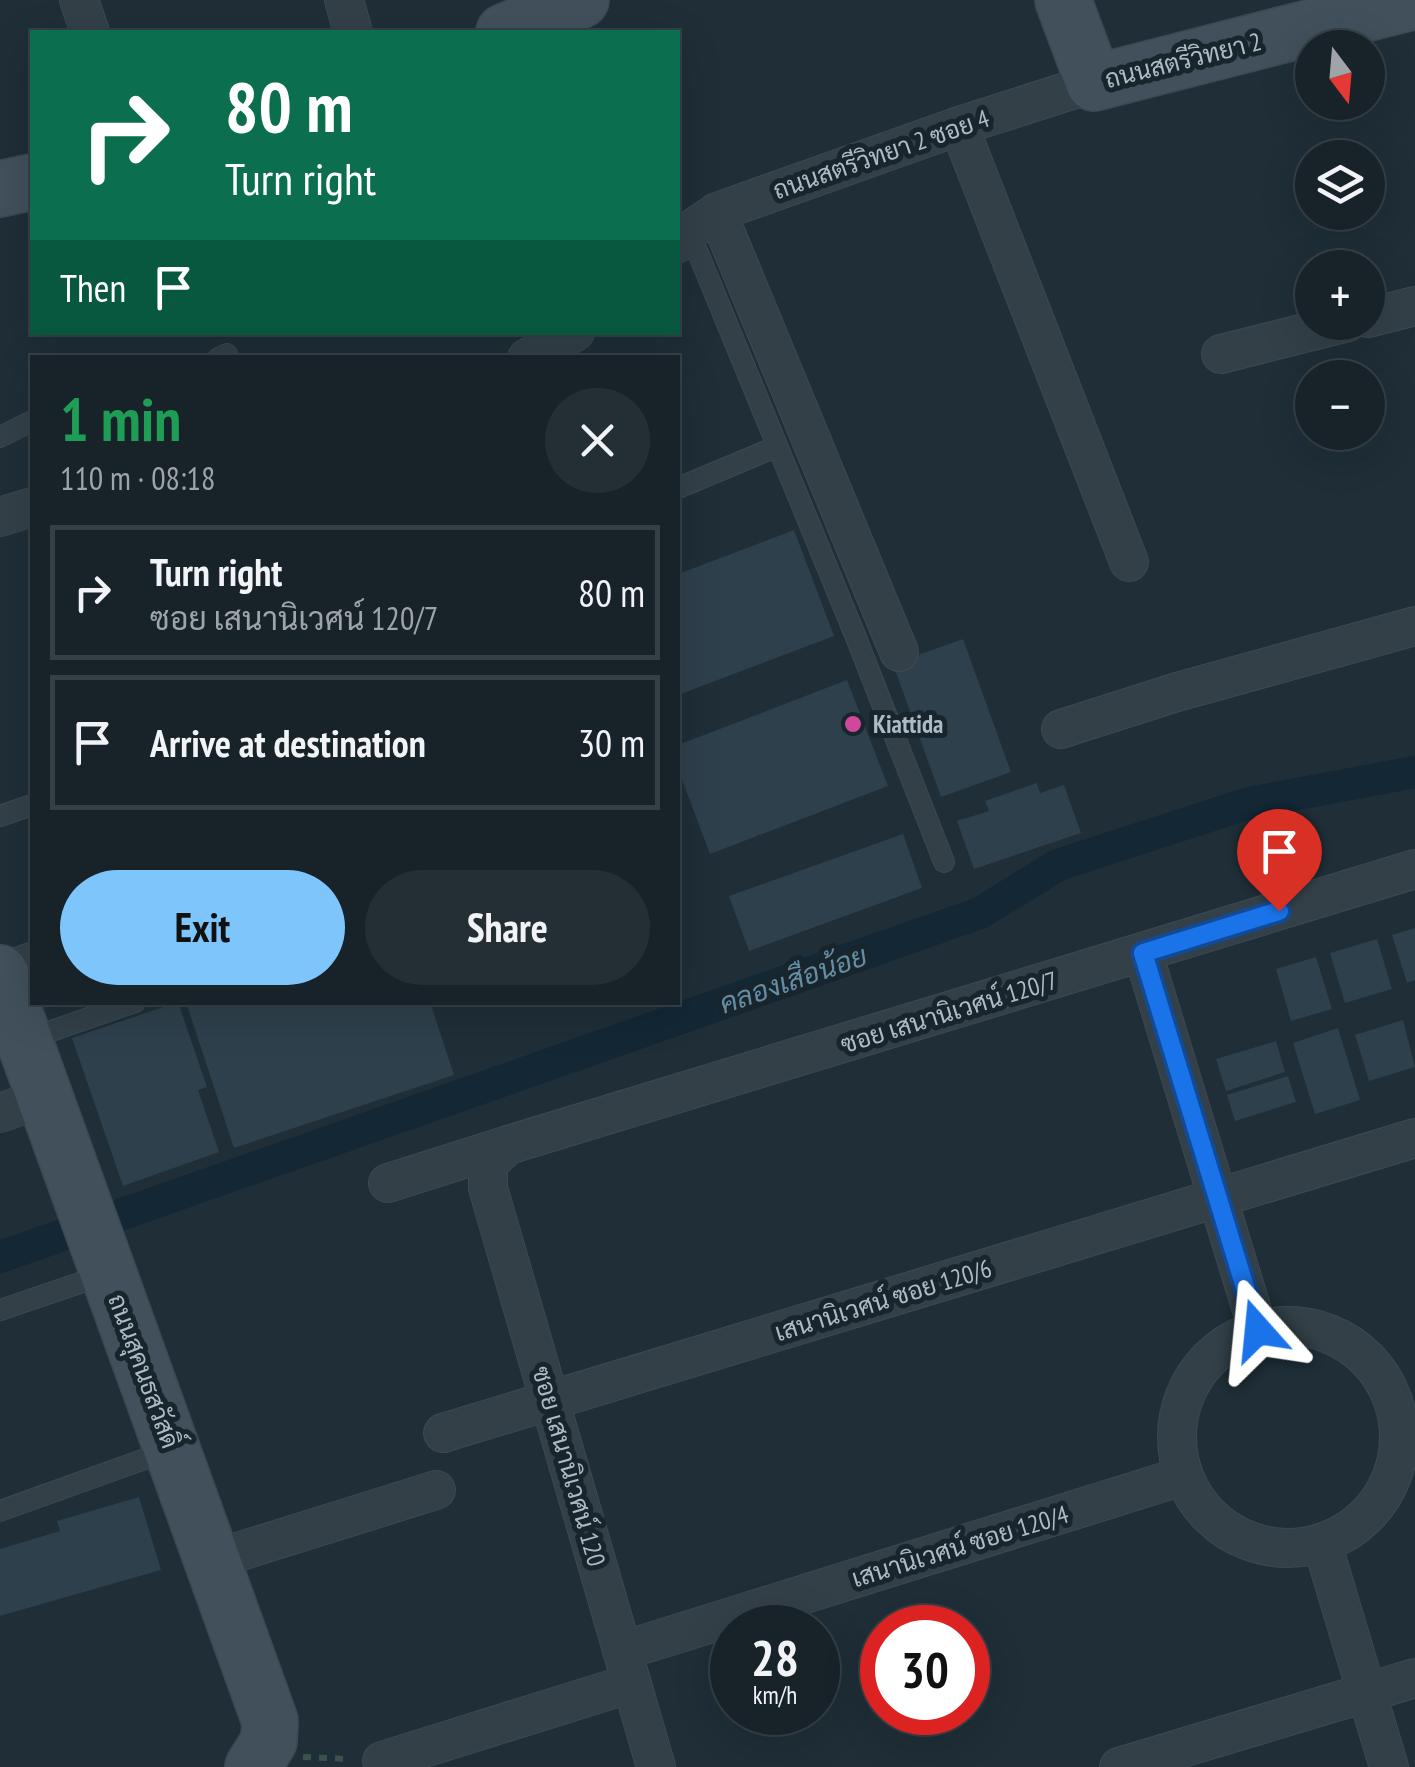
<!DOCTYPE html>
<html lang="en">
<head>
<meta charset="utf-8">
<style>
  :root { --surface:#172229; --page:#242f35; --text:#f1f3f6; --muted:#9ea4a8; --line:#363f46; --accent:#7dc5fa }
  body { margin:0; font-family:"PT Sans Narrow",Sarabun,sans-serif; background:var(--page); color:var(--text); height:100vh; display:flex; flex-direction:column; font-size:38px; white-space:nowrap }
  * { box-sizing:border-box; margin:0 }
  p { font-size:32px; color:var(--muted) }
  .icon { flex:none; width:55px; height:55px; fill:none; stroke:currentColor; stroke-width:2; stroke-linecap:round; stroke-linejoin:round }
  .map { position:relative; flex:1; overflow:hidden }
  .drawer { position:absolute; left:30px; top:355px; width:650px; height:650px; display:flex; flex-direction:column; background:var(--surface); border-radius:0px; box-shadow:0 10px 40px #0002,0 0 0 2px var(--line) }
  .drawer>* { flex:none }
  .banner { position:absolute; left:30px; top:30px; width:650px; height:305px; border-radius:0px; box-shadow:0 10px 40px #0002,0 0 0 2px var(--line); background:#0b6e4f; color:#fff; overflow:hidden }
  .needle { width:65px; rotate:164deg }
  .controls { position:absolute; left:1295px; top:30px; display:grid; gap:20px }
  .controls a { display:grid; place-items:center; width:90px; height:90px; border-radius:50%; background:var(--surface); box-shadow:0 10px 40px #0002,0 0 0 2px var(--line); font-size:50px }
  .speed { position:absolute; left:710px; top:1605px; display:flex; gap:20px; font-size:50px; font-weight:700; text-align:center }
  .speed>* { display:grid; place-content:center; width:130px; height:130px; border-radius:50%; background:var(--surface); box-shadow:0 10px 40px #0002,0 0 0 2px var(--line); line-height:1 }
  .speed small { font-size:25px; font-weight:400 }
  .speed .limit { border:15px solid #d22; background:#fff; color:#111 }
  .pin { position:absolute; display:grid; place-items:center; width:85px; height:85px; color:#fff; margin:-102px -42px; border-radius:50% 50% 50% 0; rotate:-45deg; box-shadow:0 0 10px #0007 }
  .pin .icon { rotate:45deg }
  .me { position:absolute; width:110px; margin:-55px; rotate:342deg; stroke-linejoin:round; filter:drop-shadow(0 0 8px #0008) }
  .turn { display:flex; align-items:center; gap:35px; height:210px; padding:0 30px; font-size:45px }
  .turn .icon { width:130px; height:130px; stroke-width:2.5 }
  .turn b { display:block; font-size:70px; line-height:85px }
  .then { display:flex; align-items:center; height:95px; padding:0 30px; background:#0003; gap:20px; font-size:38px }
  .round { display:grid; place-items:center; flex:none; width:105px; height:105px; border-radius:52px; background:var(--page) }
  .overview { display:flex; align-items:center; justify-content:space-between; height:170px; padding:0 30px }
  h1 { font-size:60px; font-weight:700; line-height:75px; color:#1e9e55 }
  .cta { display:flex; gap:20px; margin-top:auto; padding:20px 30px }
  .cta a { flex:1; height:115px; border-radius:60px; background:var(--accent); color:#111; font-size:40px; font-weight:700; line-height:115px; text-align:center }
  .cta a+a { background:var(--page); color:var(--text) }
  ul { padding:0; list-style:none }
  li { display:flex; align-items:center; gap:30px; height:135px; margin:0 20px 15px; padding:0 10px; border:5px solid var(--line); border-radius:0px }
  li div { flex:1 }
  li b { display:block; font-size:38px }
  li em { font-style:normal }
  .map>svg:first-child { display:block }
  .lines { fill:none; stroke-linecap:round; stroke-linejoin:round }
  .canal { stroke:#132735; stroke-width:32 }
  .building { fill:#2e404c }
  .lane-casing { stroke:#3c4952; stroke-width:22 }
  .street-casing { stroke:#3c4952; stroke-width:40 }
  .secondary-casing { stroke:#3c4952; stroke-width:58 }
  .path { stroke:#3a514e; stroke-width:6; stroke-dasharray:8 8; stroke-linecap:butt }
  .lane { stroke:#334048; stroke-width:20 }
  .street { stroke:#334048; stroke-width:38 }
  .secondary { stroke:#41505b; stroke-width:55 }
  .route-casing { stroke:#114b97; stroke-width:25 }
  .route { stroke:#1a73e8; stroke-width:18 }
  .hotel-dot { fill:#d1479c; stroke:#19252c; stroke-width:4 }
  .labels { text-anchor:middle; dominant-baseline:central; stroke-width:10; stroke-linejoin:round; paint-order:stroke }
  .street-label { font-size:25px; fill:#adbbc5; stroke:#19252c }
  .poi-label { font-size:25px; font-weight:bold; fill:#adbbc5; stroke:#19252c; text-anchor:start }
  .water-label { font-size:28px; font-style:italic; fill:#658da5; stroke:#19252c }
</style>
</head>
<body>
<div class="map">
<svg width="1415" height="1767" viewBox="0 0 1415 1767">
  <rect width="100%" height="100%" fill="#1f2e37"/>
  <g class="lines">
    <path class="canal" d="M 0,1257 L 980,913 L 1058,865 L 1249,803 L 1415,772"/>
  </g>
  <path class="building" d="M 794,530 L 834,636 L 678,695 L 678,574 Z
    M 963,639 L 1011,772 L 941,797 L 893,664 Z
    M 847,680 L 888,786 L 710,854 L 678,769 L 678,745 Z
    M 1037,783 L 1040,793 L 1064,785 L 1081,833 L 974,869 L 957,821 L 989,811 L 985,801 Z
    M 903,834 L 922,888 L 749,951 L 729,896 Z
    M 1415,928 L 1415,980 L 1407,983 L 1392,935 Z
    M 1377,939 L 1392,989 L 1345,1003 L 1330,953 Z
    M 1316,957 L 1332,1009 L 1291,1021 L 1276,969 Z
    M 178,1002 L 207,1087 L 198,1090 L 219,1152 L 123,1186 L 72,1038 Z
    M 186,1002 L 430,1002 L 454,1075 L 234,1148 Z
    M 1403,1020 L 1415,1067 L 1369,1081 L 1355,1035 Z
    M 1338,1028 L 1360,1100 L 1315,1114 L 1293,1043 Z
    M 1276,1041 L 1285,1072 L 1226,1091 L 1216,1059 Z
    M 1288,1076 L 1296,1102 L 1235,1121 L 1227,1095 Z
    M 139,1497 L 161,1570 L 0,1616 L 0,1549 L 60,1531 L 57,1521 Z"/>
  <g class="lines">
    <g class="lane-casing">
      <path id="lane" d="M 689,231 L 855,635 L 944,862
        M 218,358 L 227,354
        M 0,437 L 32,421
        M 678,488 L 776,447
        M 0,816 L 32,805
        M 0,964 L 32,952
        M 28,1039 L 135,1002
        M 0,1310 L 106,1274
        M 0,1511 L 170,1450"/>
    </g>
    <g class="street-casing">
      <path id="street" d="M 79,0 L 90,32
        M 344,0 L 353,32
        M 959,126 L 1129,562
        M 717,212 L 899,652
        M 678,243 L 689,231 L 717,212 L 959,126 L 1094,83
        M 1368,318 L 1415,306
        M 1221,354 L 1348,322
        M 527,358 L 575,332
        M 0,517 L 32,507
        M 1061,729 L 1177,692 L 1415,626
        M 1143,953 L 1258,1330
        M 0,1113 L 45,1097
        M 388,1183 L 508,1145
        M1177 1437a111 111 0 1 1 222 0a111 111 0 1 1-222 0Z
        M 443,1433 L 1415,1138
        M 1322,1543 L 1389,1767
        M 212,1560 L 436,1490
        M 622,1651 L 1183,1476
        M 382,1761 L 632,1683
        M 656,1767 L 488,1188 L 488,1164 L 508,1145 L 1415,869
        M 1119,1767 L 1415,1678"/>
    </g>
    <g class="secondary-casing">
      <path id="secondary" d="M 1063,0 L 1094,83 L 1415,1
        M 504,32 L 581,0
        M 0,189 L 32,182
        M 0,973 L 270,1721 L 269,1741 L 253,1767"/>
    </g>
    <path class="path" d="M 303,1757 L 351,1759"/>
    <use href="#lane" class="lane"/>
    <use href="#street" class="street"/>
    <use href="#secondary" class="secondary"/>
  </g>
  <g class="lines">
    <g class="route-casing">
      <path id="route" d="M 1258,1330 L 1143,953 L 1279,911"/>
    </g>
    <use href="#route" class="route"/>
  </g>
  <circle class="hotel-dot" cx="853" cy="724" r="10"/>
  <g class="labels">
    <g class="street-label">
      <text transform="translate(1183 60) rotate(-14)">ถนนสตรีวิทยา 2</text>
      <text transform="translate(881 154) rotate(-19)">ถนนสตรีวิทยา 2 ซอย 4</text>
      <text transform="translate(949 1012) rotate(-17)">ซอย เสนานิเวศน์ 120/7</text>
      <text transform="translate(883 1300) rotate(-17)">เสนานิเวศน์ ซอย 120/6</text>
      <text transform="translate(144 1371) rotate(70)">ถนนสุคนธสวัสดิ์</text>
      <text transform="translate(569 1466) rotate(74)">ซอย เสนานิเวศน์ 120</text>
      <text transform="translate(960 1546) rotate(-17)">เสนานิเวศน์ ซอย 120/4</text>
    </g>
    <g class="poi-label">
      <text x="873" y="724">Kiattida</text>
    </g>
    <g class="water-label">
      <text transform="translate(793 979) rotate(-19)">คลองเสือน้อย</text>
    </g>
  </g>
</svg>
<div class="controls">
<a><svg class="needle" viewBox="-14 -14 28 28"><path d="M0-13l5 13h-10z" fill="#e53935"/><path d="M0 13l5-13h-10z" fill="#9ea4a8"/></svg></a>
<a><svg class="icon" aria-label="layers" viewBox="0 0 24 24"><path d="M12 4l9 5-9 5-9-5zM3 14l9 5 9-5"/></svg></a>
<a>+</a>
<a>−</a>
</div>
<div class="speed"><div>28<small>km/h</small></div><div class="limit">30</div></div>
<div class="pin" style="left:1279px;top:911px;background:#d93025"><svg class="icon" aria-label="arrive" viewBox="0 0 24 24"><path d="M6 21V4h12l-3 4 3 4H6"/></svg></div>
<svg class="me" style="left:1258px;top:1330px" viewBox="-20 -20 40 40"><path d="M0-17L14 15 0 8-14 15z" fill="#1a73e8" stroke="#fff" stroke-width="4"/></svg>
<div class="banner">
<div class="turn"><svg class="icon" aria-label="right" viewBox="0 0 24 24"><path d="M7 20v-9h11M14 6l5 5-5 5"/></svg><div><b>80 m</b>Turn right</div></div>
<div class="then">Then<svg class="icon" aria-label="arrive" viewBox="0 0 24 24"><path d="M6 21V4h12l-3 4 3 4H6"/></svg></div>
</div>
<section class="drawer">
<div class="overview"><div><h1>1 min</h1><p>110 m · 08:18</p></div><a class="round"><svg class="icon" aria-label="close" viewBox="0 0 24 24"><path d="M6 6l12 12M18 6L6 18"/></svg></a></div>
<ul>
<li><svg class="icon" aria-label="right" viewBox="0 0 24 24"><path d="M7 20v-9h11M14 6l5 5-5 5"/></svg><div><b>Turn right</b><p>ซอย เสนานิเวศน์ 120/7</p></div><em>80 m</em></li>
<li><svg class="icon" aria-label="arrive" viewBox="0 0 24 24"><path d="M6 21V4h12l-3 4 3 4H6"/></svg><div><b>Arrive at destination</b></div><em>30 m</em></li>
</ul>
<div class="cta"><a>Exit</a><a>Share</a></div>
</section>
</div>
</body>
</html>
